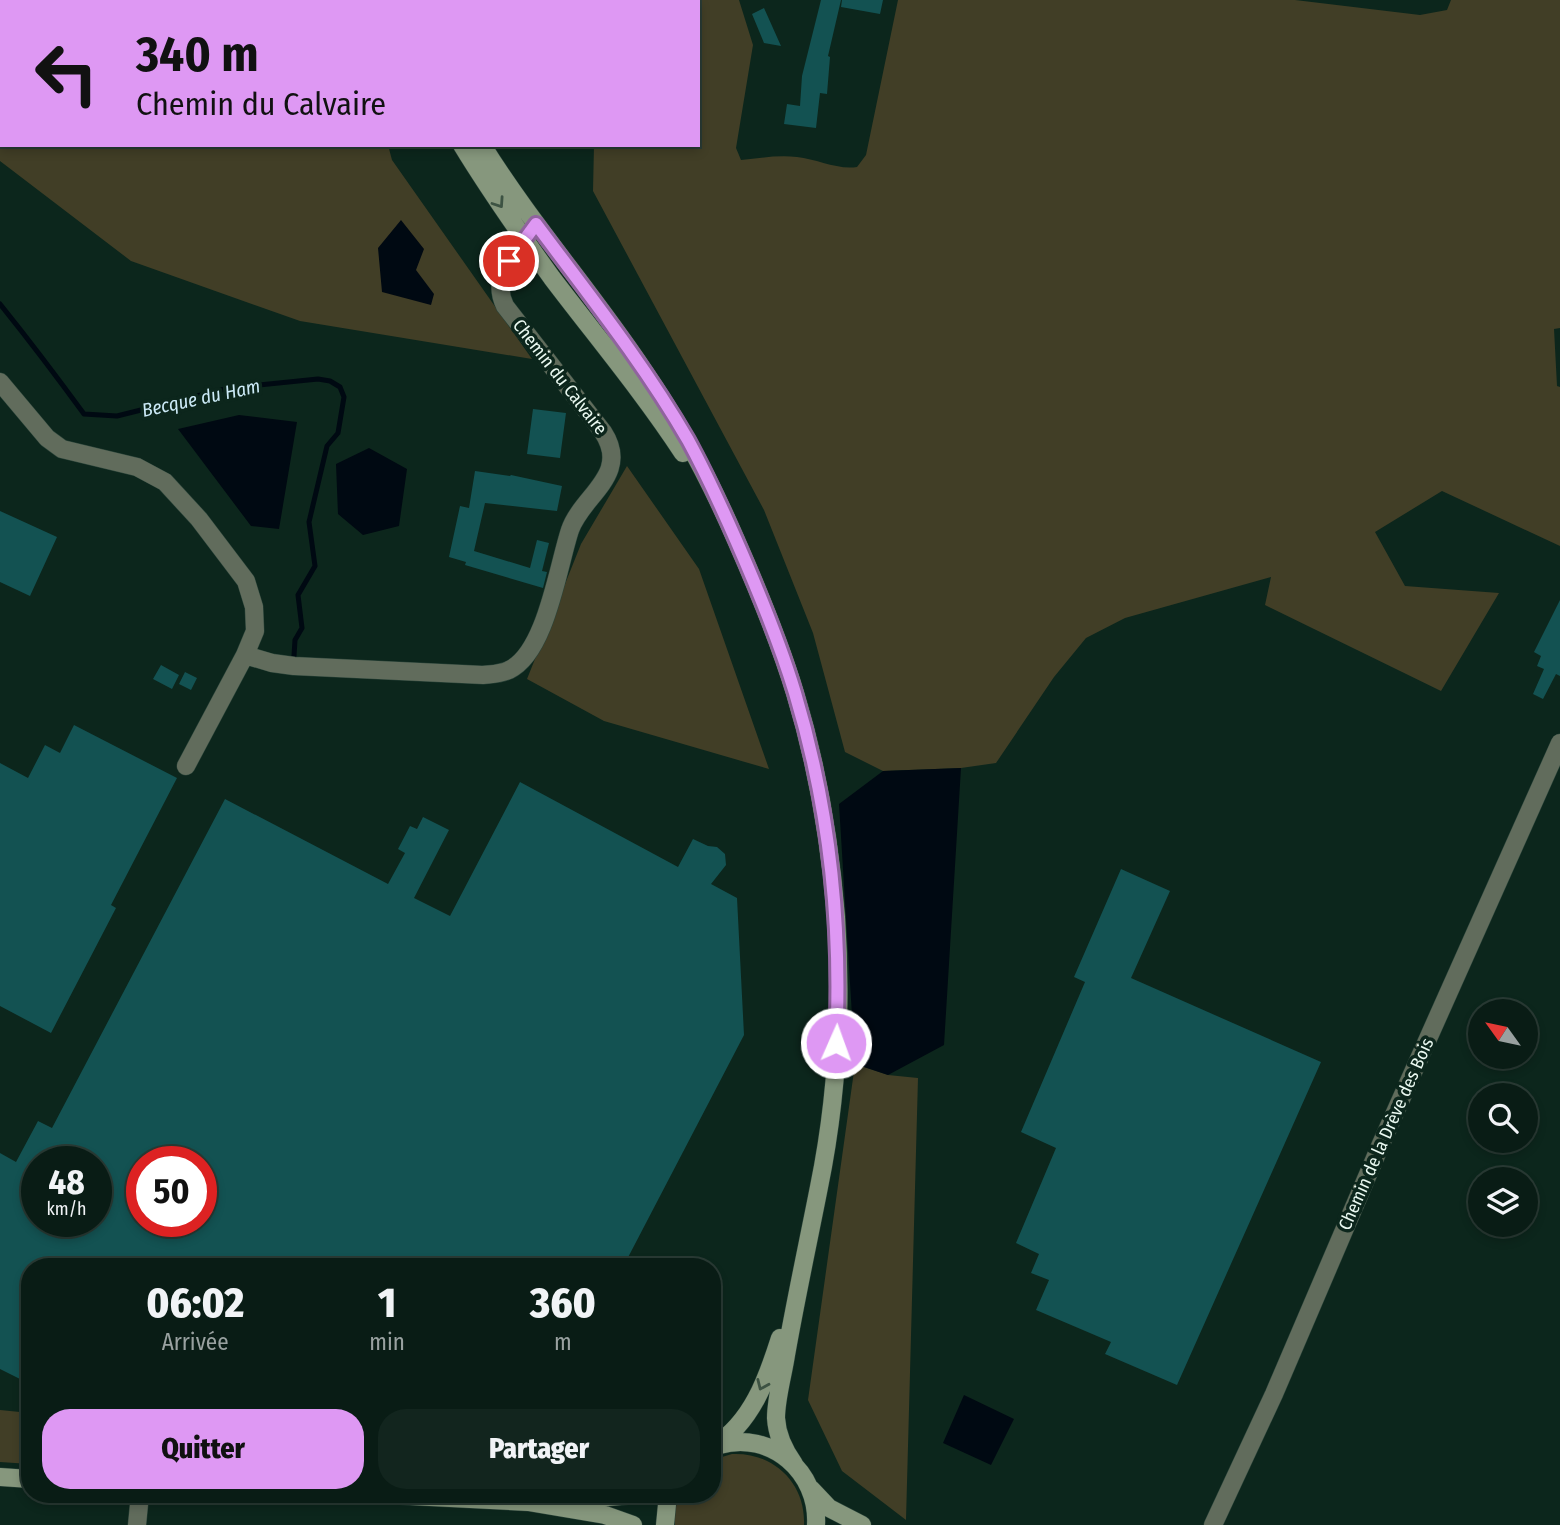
<!DOCTYPE html>
<html lang="fr">
<head>
<meta charset="utf-8">
<style>
  :root { --surface:#091c15; --page:#12251e; --text:#f1f3f6; --muted:#99a1a0; --line:#293a34; --accent:#de98f3 }
  body { margin:0; font-family:"Fira Sans Condensed",sans-serif; background:var(--page); color:var(--text); height:100vh; display:flex; flex-direction:column; font-size:26px; white-space:nowrap }
  * { box-sizing:border-box; margin:0 }
  p { font-size:23px; color:var(--muted) }
  .icon { flex:none; width:38px; height:38px; fill:none; stroke:currentColor; stroke-width:2; stroke-linecap:round; stroke-linejoin:round }
  .map { position:relative; flex:1; overflow:hidden }
  .side { position:absolute; left:21px; top:1258px; width:700px; height:245px; display:flex; flex-direction:column; background:var(--surface); border-radius:28px; box-shadow:0 4px 10px #0003,0 0 0 2px var(--line) }
  .side>* { flex:none }
  .hud { position:absolute; left:0px; top:0px; width:700px; height:147px; box-shadow:0 4px 10px #0003,0 0 0 2px var(--line); background:#de98f3; color:#111; overflow:hidden }
  .needle { width:46px; rotate:303deg }
  .tools { position:absolute; left:1468px; top:999px; display:grid; gap:14px }
  .tools a { display:grid; place-items:center; width:70px; height:70px; border-radius:50%; background:var(--surface); box-shadow:0 4px 10px #0003,0 0 0 2px var(--line); font-size:35px }
  .speed { position:absolute; left:21px; top:1146px; display:flex; gap:14px; font-size:35px; font-weight:700; text-align:center }
  .speed>* { display:grid; place-content:center; width:91px; height:91px; border-radius:50%; background:var(--surface); box-shadow:0 4px 10px #0003,0 0 0 2px var(--line); line-height:1 }
  .speed small { font-size:18px; font-weight:400 }
  .speed .limit { border:10px solid #d22; background:#fff; color:#111 }
  .pin { position:absolute; display:grid; place-items:center; width:60px; height:60px; color:#fff; margin:-30px; border:4px solid #fff; border-radius:50%; box-shadow:0 2px 7px #0007 }
  .me { position:absolute; width:77px; margin:-38px; rotate:2deg; stroke-linejoin:round; filter:drop-shadow(0 0 5px #0008) }
  .turn { display:flex; align-items:center; gap:24px; height:147px; padding:0 21px; font-size:32px }
  .turn .icon { width:91px; height:91px; stroke-width:2.5 }
  .turn b { display:block; font-size:49px; line-height:60px }
  .eta { display:flex; justify-content:space-evenly; align-items:center; height:119px; text-align:center }
  .eta b { font-size:42px; font-weight:800; line-height:49px }
  .cta { display:flex; gap:14px; margin-top:auto; padding:14px 21px }
  .cta a { flex:1; height:80px; border-radius:28px; background:var(--accent); color:#111; font-size:28px; font-weight:800; line-height:80px; text-align:center }
  .cta a+a { background:var(--page); color:var(--text) }
  .map>svg:first-child { display:block }
  .green { fill:#413e26 }
  .water { fill:#000912 }
  .lines { fill:none; stroke-linecap:round; stroke-linejoin:round }
  .stream { stroke:#000912; stroke-width:5 }
  .building { fill:#135252; fill-rule:evenodd }
  .street-casing { stroke:#2b443a; stroke-width:19 }
  .secondary-casing { stroke:#2b443a; stroke-width:19 }
  .street { stroke:#616c5c; stroke-width:18 }
  .secondary { stroke:#86977d; stroke-width:18 }
  .oneway { stroke:#3d5343 }
  .route-casing { stroke:#90639e; stroke-width:18 }
  .route { stroke:#de98f3; stroke-width:12 }
  .labels { text-anchor:middle; dominant-baseline:central; stroke-width:7; stroke-linejoin:round; paint-order:stroke }
  .street-label { font-size:18px; fill:#eaf9f1; stroke:#0c261c }
  .water-label { font-size:19px; font-style:italic; fill:#cceaf7; stroke:#0c261c }
</style>
</head>
<body>
<div class="map">
<svg width="1560" height="1525" viewBox="0 0 1560 1525">
  <rect width="100%" height="100%" fill="#0c261c"/>
  <path class="green" d="M 0,0 L 363,0 L 363,2 L 2,2 L 2,145 L 388,145 L 392,160 L 532,359 L 300,321 L 131,261 L 0,161 Z
    M 477,0 L 739,0 L 753,45 L 736,148 L 741,160 C 760,158 778,155 797,157 C 817,159 837,170 857,167 L 866,155 L 898,0 L 1295,0 L 1420,15 L 1447,10 L 1451,0 L 1560,0 L 1560,328 L 1554,329 L 1557,386 L 1560,387 L 1560,546 L 1442,491 L 1375,532 L 1405,586 L 1499,593 L 1441,691 L 1265,605 L 1271,577 L 1125,618 L 1086,638 L 1054,677 L 996,763 L 961,768 L 883,771 L 845,752 L 813,633 L 764,510 L 593,191 L 594,145 L 698,145 L 698,2 Z
    M 627,466 L 699,569 L 769,769 L 604,721 L 527,679 L 581,544 Z
    M 855,1064 L 888,1075 L 918,1078 L 906,1520 L 842,1471 L 808,1400 Z
    M 0,1410 L 30,1413 L 30,1464 L 0,1462 Z
    M 732,1454 C 773,1452 806,1483 804,1525 L 675,1525 L 675,1509 L 680,1495 L 712,1494 L 712,1460 Z"/>
  <path class="water" d="M 401,220 L 424,249 L 416,270 L 434,294 L 431,305 L 382,292 L 378,248 Z
    M 239,415 L 297,422 L 279,529 L 251,526 L 178,429 Z
    M 369,448 L 407,469 L 399,526 L 363,535 L 338,514 L 336,464 Z
    M 961,768 L 944,1045 L 888,1075 L 855,1064 L 839,804 L 883,771 Z
    M 964,1395 L 1014,1419 L 991,1465 L 943,1443 Z"/>
  <g class="lines">
    <path class="stream" d="M 0,304 C 29,340 57,377 84,414 L 117,416 L 229,388 L 318,379 L 330,381 L 340,387 L 344,397 L 338,433 L 327,446 L 309,522 L 315,566 L 298,595 L 302,628 L 295,640 L 294,656"/>
  </g>
  <path class="building" d="M 821,0 L 841,0 L 828,56 L 830,57 L 827,94 L 820,93 L 816,128 L 784,124 L 787,104 L 800,106 L 802,76 Z
    M 842,0 L 883,0 L 880,14 L 841,7 Z
    M 764,8 L 781,46 L 764,43 L 752,14 Z
    M 533,409 L 566,413 L 560,458 L 527,454 Z
    M 475,471 L 510,476 L 511,475 L 562,486 L 557,511 L 485,503 L 474,551 L 530,568 L 537,540 L 549,543 L 542,571 L 547,572 L 543,588 L 465,565 L 466,562 L 449,557 L 460,506 L 469,508 Z
    M 0,511 L 57,537 L 30,596 L 0,582 Z
    M 1560,600 L 1560,676 L 1556,674 L 1543,699 L 1533,694 L 1544,669 L 1537,666 L 1541,656 L 1534,652 Z
    M 161,665 L 179,675 L 172,689 L 153,679 Z
    M 185,672 L 197,678 L 191,690 L 179,684 Z
    M 74,725 L 177,778 L 111,905 L 116,908 L 51,1033 L 0,1006 L 0,763 L 28,778 L 45,745 L 60,753 Z
    M 520,782 L 678,867 L 693,839 L 708,846 L 717,847 L 725,854 L 726,865 L 711,884 L 737,898 L 744,1035 L 623,1267 L 30,1267 L 30,1384 L 0,1369 L 0,1153 L 16,1162 L 38,1121 L 52,1128 L 225,799 L 388,884 L 405,853 L 398,849 L 410,826 L 417,829 L 423,817 L 449,830 L 414,898 L 450,916 ZM 37,1162 L 96,1162 L 96,1222 L 37,1222 ZM 142,1162 L 201,1162 L 201,1222 L 142,1222 Z
    M 1121,869 L 1170,891 L 1131,978 L 1321,1062 L 1177,1385 L 1105,1354 L 1111,1342 L 1036,1310 L 1049,1280 L 1031,1273 L 1039,1254 L 1016,1243 L 1056,1148 L 1021,1132 L 1085,982 L 1074,977 Z"/>
  <g class="lines">
    <g class="street-casing">
      <path id="street" d="M 0,382 L 47,438 L 62,449 L 137,467 L 165,482 L 199,519 L 246,581 L 254,607 L 255,631 L 245,655 L 186,766
        M 245,655 L 272,663 L 294,666 L 483,675 C 492,674 501,674 509,670 C 546,653 558,566 570,530 C 582,495 631,475 603,432 L 505,306 C 490,275 515,251 533,228
        M 137,1525 L 140,1494
        M 1213,1525 L 1274,1394 L 1381,1144 L 1560,743"/>
    </g>
    <g class="secondary-casing">
      <path id="secondary" d="M 395,0 L 395,2
        M 408,0 L 409,2
        M 462,145 C 490,191 521,235 552,278 C 596,336 643,392 683,453
        M 482,145 C 531,224 593,294 644,371 C 681,425 710,480 736,540 C 758,590 779,640 795,693 C 817,765 830,842 836,917 C 842,1007 837,1099 819,1187 C 808,1243 796,1298 786,1355 C 783,1375 776,1398 776,1418 C 777,1436 784,1450 794,1464
        M 719,1445 C 771,1430 819,1472 816,1525
        M 714,1446 C 752,1422 767,1379 780,1338
        M 0,1477 L 30,1479
        M 811,1489 L 829,1508 L 862,1525
        M 370,1494 L 528,1502 L 605,1515 L 633,1525
        M 567,1500 L 648,1494
        M 665,1525 L 668,1494"/>
    </g>
    <use href="#street" class="street"/>
    <use href="#secondary" class="secondary"/>
  </g>
  <defs><path id="oneway-chevron" d="M-2-3.5L2.5 0L-2 3.5" fill="none" stroke-width="1.6" stroke-linecap="round" stroke-linejoin="round" transform="scale(1.75)"/></defs>
  <g class="oneway">
    <use href="#oneway-chevron" transform="translate(499 203) rotate(56)"/>
    <use href="#oneway-chevron" transform="translate(762 1385) rotate(114)"/>
  </g>
  <g class="lines">
    <g class="route-casing">
      <path id="route" d="M 509,261 L 536,224 C 589,295 644,364 688,440 C 706,473 721,506 736,540 C 758,590 779,640 795,693 C 829,806 842,925 836,1043"/>
    </g>
    <use href="#route" class="route"/>
  </g>
  <g class="labels">
    <g class="street-label">
      <text transform="translate(560 377) rotate(52)">Chemin du Calvaire</text>
      <text transform="translate(1386 1134) rotate(-66)">Chemin de la Drève des Bois</text>
    </g>
    <g class="water-label">
      <text transform="translate(201 398) rotate(-12)">Becque du Ham</text>
    </g>
  </g>
</svg>
<div class="tools">
<a><svg class="needle" viewBox="-14 -14 28 28"><path d="M0-13l5 13h-10z" fill="#e53935"/><path d="M0 13l5-13h-10z" fill="#99a1a0"/></svg></a>
<a><svg class="icon" aria-label="search" viewBox="0 0 24 24"><circle cx="10" cy="10" r="6"/><path d="M15 15l6 6"/></svg></a>
<a><svg class="icon" aria-label="layers" viewBox="0 0 24 24"><path d="M12 4l9 5-9 5-9-5zM3 14l9 5 9-5"/></svg></a>
</div>
<div class="speed"><div>48<small>km/h</small></div><div class="limit">50</div></div>
<div class="pin" style="left:509px;top:261px;background:#d93025"><svg class="icon" aria-label="arrive" viewBox="0 0 24 24"><path d="M6 21V4h12l-3 4 3 4H6"/></svg></div>
<svg class="me" style="left:836px;top:1043px" viewBox="-20 -20 40 40"><circle r="17" fill="#de98f3" stroke="#fff" stroke-width="3"/><path d="M0-11L8 9 0 5-8 9z" fill="#fff"/></svg>
<div class="hud">
<div class="turn"><svg class="icon" aria-label="left" viewBox="0 0 24 24"><path d="M17 20v-9H6M10 6l-5 5 5 5"/></svg><div><b>340 m</b>Chemin du Calvaire</div></div>
</div>
<section class="side">
<div class="eta">
<div><b>06:02</b><p>Arrivée</p></div>
<div><b>1</b><p>min</p></div>
<div><b>360</b><p>m</p></div>
</div>
<div class="cta"><a>Quitter</a><a>Partager</a></div>
</section>
</div>
</body>
</html>
